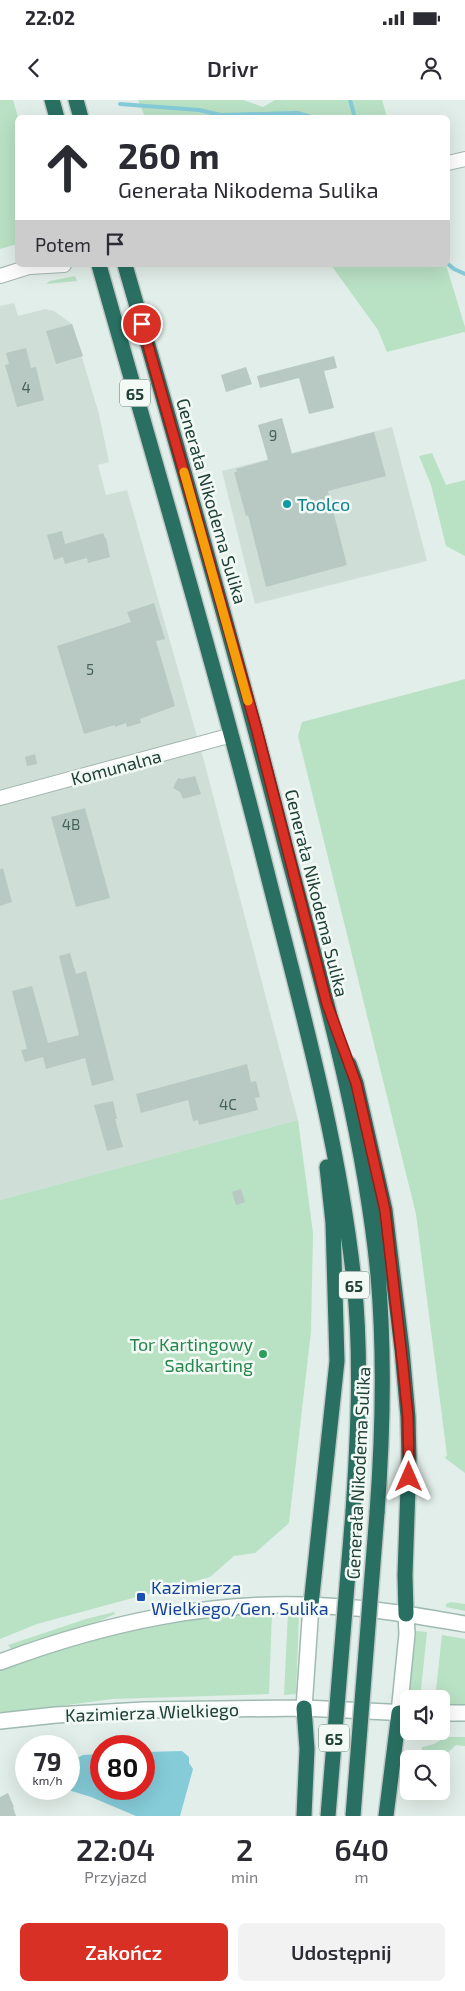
<!DOCTYPE html>
<html lang="pl">
<head>
<meta charset="utf-8">
<style>
  :root { --surface:#fff; --page:#f2f2f3; --text:#2b2b33; --muted:#7c7c81; --accent:#d93025 }
  body { margin:0; font-family:"Exo 2",sans-serif; background:var(--page); color:var(--text); height:100vh; display:flex; flex-direction:column; font-size:19px; white-space:nowrap }
  * { box-sizing:border-box; margin:0 }
  p { font-size:16px; color:var(--muted) }
  .icon { flex:none; width:28px; height:28px; fill:none; stroke:currentColor; stroke-width:2; stroke-linecap:round; stroke-linejoin:round }
  .map { position:relative; height:1716px; overflow:hidden }
  .panel { display:flex; flex-direction:column; background:var(--surface); flex:1 }
  .panel>* { flex:none }
  .guide { position:absolute; left:15px; top:15px; width:435px; height:152px; border-radius:8px; box-shadow:0 5px 20px #0002; background:#fff; color:var(--text); overflow:hidden }
  .buttons { position:absolute; left:400px; top:1590px; display:grid; gap:10px }
  .buttons a { display:grid; place-items:center; width:50px; height:50px; border-radius:8px; background:var(--surface); box-shadow:0 5px 20px #0002; font-size:25px }
  .speed { position:absolute; left:15px; top:1635px; display:flex; gap:10px; font-size:25px; font-weight:700; text-align:center }
  .speed>* { display:grid; place-content:center; width:65px; height:65px; border-radius:50%; background:var(--surface); box-shadow:0 5px 20px #0002; line-height:1 }
  .speed small { font-size:12px; font-weight:400 }
  .speed .limit { border:8px solid #d22; background:#fff; color:#111 }
  .pin { position:absolute; display:grid; place-items:center; width:42px; height:42px; color:#fff; margin:-21px; border:2px solid #fff; border-radius:50%; box-shadow:0 1px 5px #0007 }
  .me { position:absolute; width:55px; margin:-28px; rotate:0deg; stroke-linejoin:round; filter:drop-shadow(0 0 4px #0008) }
  .turn { display:flex; align-items:center; gap:18px; height:105px; padding:0 20px; font-size:22px }
  .turn .icon { width:65px; height:65px; stroke-width:2.5 }
  .turn b { display:block; font-size:35px; line-height:42px }
  .then { display:flex; align-items:center; height:48px; padding:0 20px; background:#0003; gap:10px; font-size:19px }
  .eta { display:flex; justify-content:space-evenly; align-items:center; height:85px; text-align:center }
  .eta b { font-size:30px; font-weight:600; line-height:35px }
  .button { display:flex; gap:10px; margin-top:auto; padding:10px 20px }
  .button a { flex:1; height:58px; border-radius:8px; background:var(--accent); color:#fff; font-size:20px; font-weight:600; line-height:58px; text-align:center }
  .button a+a { background:var(--page); color:var(--text) }
  .status { display:flex; justify-content:space-between; align-items:center; height:35px; padding:0 25px; background:var(--surface); direction:ltr }
  .status svg { height:14px; fill:currentColor }
  header { display:flex; justify-content:space-between; align-items:center; height:65px; padding:0 20px; background:var(--surface); font-size:22px; font-weight:600 }
  .map>svg:first-child { display:block }
  .built { fill:#d0ded8 }
  .green { fill:#b9e1c4 }
  .water { fill:#85cbd8 }
  .lines { fill:none; stroke-linecap:round; stroke-linejoin:round }
  .stream { stroke:#85cbd8; stroke-width:4 }
  .building { fill:#b7c9c2 }
  .street-casing { stroke:#a4b7b0; stroke-width:16 }
  .secondary-casing { stroke:#9fbbb1; stroke-width:18 }
  .highway-casing { stroke:#c1cac7; stroke-width:18 }
  .street { stroke:#fff; stroke-width:14 }
  .secondary { stroke:#fff; stroke-width:15 }
  .highway { stroke:#297062; stroke-width:15 }
  .highway-bridge-casing { stroke:#c1cac7; stroke-width:18; stroke-linecap:butt }
  .highway-bridge { stroke:#297062; stroke-width:15 }
  .route-casing { stroke:#8d1f18; stroke-width:12 }
  .route { stroke:#d93025; stroke-width:9 }
  .slow { stroke:#f59e0b; stroke-width:9 }
  .culture-dot { fill:#0f9aa8; stroke:#f3faf6; stroke-width:2 }
  .leisure-dot { fill:#2e9e5b; stroke:#f3faf6; stroke-width:2 }
  .transit-dot { fill:#1a4fb4; stroke:#f3faf6; stroke-width:2 }
  .labels { text-anchor:middle; dominant-baseline:central; stroke-width:5; stroke-linejoin:round; paint-order:stroke }
  .number-label { font-size:15px; fill:#46635a }
  .shield { fill:#f3faf6; stroke:#5f7871; stroke-width:1 }
  .shield-label { font-size:16px; font-weight:bold; fill:#204138 }
  .street-label { font-size:18px; fill:#204138; stroke:#f3faf6 }
  .culture-label { font-size:18px; fill:#0d838f; stroke:#f3faf6; text-anchor:start }
  .leisure-label { font-size:18px; fill:#27864d; stroke:#f3faf6; text-anchor:end }
  .transit-label { font-size:18px; fill:#164399; stroke:#f3faf6; text-anchor:start }
</style>
</head>
<body>
<div class="status"><b>22:02</b><svg viewBox="0 0 49 12"><path d="M0 12V9h3v3zM5 12V6h3v6zM10 12V3h3v9zM15 12V0h3v12zM26 1h20v11H26zM47 4h2v5h-2z"/></svg></div>
<header><svg class="icon" aria-label="back" viewBox="0 0 24 24"><path d="M15 5l-7 7 7 7"/></svg>Drivr<svg class="icon" aria-label="person" viewBox="0 0 24 24"><circle cx="12" cy="8" r="4"/><path d="M4 21q1-7 8-7t8 7"/></svg></header>
<div class="map">
<svg width="465" height="1716" viewBox="0 0 465 1716">
  <rect width="100%" height="100%" fill="#e2eee9"/>
  <path class="built" d="M 14,203 L 18,216 L 45,209 L 54,211 L 72,224 L 99,314 L 109,362 L 98,365 L 106,395 L 127,390 L 204,661 L 298,1020 L 0,1100 L 0,206 Z
    M 392,327 L 427,461 L 255,504 L 222,371 Z"/>
  <path class="green" d="M 0,0 L 13,0 L 18,17 L 17,144 L 0,149 Z
    M 138,0 L 243,0 L 263,7 L 275,0 L 382,0 L 387,17 L 145,17 Z
    M 331,165 L 446,165 L 465,227 L 465,233 L 464,232 L 387,252 L 378,230 Z
    M 75,176 L 77,181 L 46,184 L 50,181 Z
    M 432,353 L 446,385 L 465,380 L 465,456 L 446,446 L 431,385 L 419,356 Z
    M 465,579 L 465,1373 L 445,1358 L 447,1355 L 416,1114 L 298,636 L 302,622 Z
    M 298,1020 L 313,1133 L 311,1231 L 289,1423 L 255,1453 L 234,1456 L 210,1477 L 37,1524 L 0,1539 L 0,1100 Z
    M 451,1502 L 465,1504 L 465,1511 L 446,1507 L 446,1504 Z
    M 114,1512 L 115,1514 C 83,1530 45,1536 12,1550 L 8,1545 L 86,1519 Z
    M 272,1512 L 269,1594 L 112,1599 L 0,1614 L 0,1571 C 34,1557 69,1544 105,1535 C 160,1521 216,1516 272,1512 Z
    M 288,1513 L 299,1513 L 296,1594 L 284,1595 Z
    M 416,1531 L 427,1532 L 420,1599 L 409,1599 Z
    M 442,1535 L 465,1539 L 465,1605 L 441,1604 L 441,1599 L 435,1599 Z
    M 446,1637 L 465,1637 L 465,1646 L 456,1645 L 441,1659 L 420,1659 L 422,1647 L 434,1644 Z"/>
  <path class="water" d="M 182,1651 L 189,1657 L 189,1663 L 193,1669 L 180,1716 L 136,1716 L 91,1697 L 65,1689 L 69,1689 L 69,1662 L 83,1655 L 101,1654 L 101,1689 L 144,1689 L 144,1652 Z"/>
  <g class="lines">
    <path class="stream" d="M 350,0 L 355,18
      M 120,4 L 199,10 L 221,15 L 297,13 L 316,18
      M 448,164 L 454,169 L 465,174"/>
  </g>
  <path class="building" d="M 72,224 L 83,256 L 56,264 L 46,231 Z
    M 26,248 L 31,268 L 36,267 L 44,300 L 17,307 L 5,265 L 9,264 L 6,253 Z
    M 334,256 L 337,268 L 324,271 L 334,308 L 309,314 L 299,278 L 260,288 L 257,276 Z
    M 246,267 L 252,284 L 226,292 L 221,275 Z
    M 282,318 L 292,354 L 374,332 L 386,376 L 328,391 L 347,465 L 266,487 L 248,415 L 246,416 L 234,372 L 237,372 L 236,369 L 268,360 L 258,325 Z
    M 62,431 L 65,444 L 103,433 L 105,438 L 106,438 L 110,457 L 88,463 L 87,458 L 65,464 L 63,457 L 54,460 L 47,435 Z
    M 154,503 L 165,539 L 156,541 L 175,606 L 140,619 L 141,623 L 127,627 L 126,623 L 115,627 L 115,625 L 84,634 L 57,546 L 131,522 L 127,512 Z
    M 35,654 L 37,664 L 27,666 L 25,657 Z
    M 195,676 L 201,694 L 183,699 L 180,692 L 173,688 L 178,678 L 182,679 Z
    M 85,708 L 110,798 L 76,807 L 51,717 Z
    M 3,768 L 12,802 L 0,806 L 0,769 Z
    M 70,853 L 76,874 L 86,871 L 114,980 L 92,986 L 85,958 L 46,969 L 43,957 L 25,962 L 21,950 L 27,949 L 12,891 L 32,886 L 48,943 L 79,935 L 59,856 Z
    M 247,964 L 251,982 L 256,981 L 260,997 L 255,998 L 258,1010 L 199,1025 L 198,1020 L 193,1021 L 188,1000 L 141,1013 L 136,994 Z
    M 113,1001 L 117,1019 L 115,1019 L 123,1047 L 107,1051 L 94,1005 Z
    M 241,1089 L 245,1102 L 236,1105 L 232,1092 Z
    M 8,1693 L 14,1707 L 13,1707 L 16,1716 L 0,1716 L 0,1697 Z"/>
  <g class="lines">
    <g class="street-casing">
      <path id="street" d="M 448,63 L 465,59
        M 30,167 L 64,165
        M 0,176 L 35,165
        M 0,698 L 232,635"/>
    </g>
    <g class="secondary-casing">
      <path id="secondary" d="M 0,1562 C 105,1523 213,1499 326,1506 C 373,1508 419,1516 465,1524
        M 304,1608 L 311,1505
        M 399,1613 L 407,1534 L 406,1514
        M 441,1613 L 465,1613
        M 0,1621 L 56,1615 L 144,1610 L 304,1608 L 409,1613"/>
    </g>
    <g class="highway-casing">
      <path id="highway" d="M 52,0 L 57,18
        M 76,0 L 81,18
        M 99,165 C 156,367 216,569 267,772 C 301,907 339,1042 354,1181 C 362,1258 358,1335 353,1412
        M 125,165 C 181,359 236,552 286,748 C 323,888 364,1030 378,1175 C 385,1255 383,1333 377,1413
        M 349,964 L 356,983 L 385,1110 L 402,1250 L 408,1317 L 409,1358 L 405,1475 L 406,1514
        M 311,1505 L 337,1261 L 333,1123 L 327,1067
        M 304,1716 L 307,1649 L 304,1608
        M 386,1716 L 399,1613"/>
    </g>
    <use href="#street" class="street"/>
    <use href="#secondary" class="secondary"/>
    <use href="#highway" class="highway"/>
    <g class="highway-bridge-casing">
      <path id="highway-bridge" d="M 328,1716 L 353,1412
        M 353,1716 L 377,1413"/>
    </g>
    <use href="#highway-bridge" class="highway-bridge"/>
  </g>
  <g class="lines">
    <g class="route-casing">
      <path id="route" d="M 142,224 L 256,627 L 327,904 L 356,983 L 385,1110 L 403,1267 L 408,1317 L 409,1377"/>
    </g>
    <use href="#route" class="route"/>
    <path class="slow" d="M 184,372 L 248,601"/>
  </g>
  <circle class="culture-dot" cx="287" cy="404" r="5"/>
  <circle class="leisure-dot" cx="263" cy="1254" r="5"/>
  <rect class="transit-dot" x="136" y="1492" width="10" height="10" rx="2.5"/>
  <g class="labels">
    <g class="number-label">
      <text x="26" y="287">4</text>
      <text x="273" y="335">9</text>
      <text x="90" y="569">5</text>
      <text x="71" y="724">4B</text>
      <text x="228" y="1004">4C</text>
    </g>
    <g class="shield">
      <rect x="120" y="279.5" width="30" height="27" rx="4"/>
      <rect x="339" y="1171.5" width="30" height="27" rx="4"/>
      <rect x="319" y="1624.5" width="30" height="27" rx="4"/>
    </g>
    <g class="shield-label">
      <text x="135" y="293">65</text>
      <text x="354" y="1185">65</text>
      <text x="334" y="1638">65</text>
    </g>
    <g class="street-label">
      <text transform="translate(212 401) rotate(74)">Generała Nikodema Sulika</text>
      <text transform="translate(116 667) rotate(-15)">Komunalna</text>
      <text transform="translate(317 793) rotate(76)">Generała Nikodema Sulika</text>
      <text transform="translate(358 1373) rotate(-87)">Generała Nikodema Sulika</text>
      <text transform="translate(152 1612) rotate(-2)">Kazimierza Wielkiego</text>
    </g>
    <g class="culture-label">
      <text x="297" y="404">Toolco</text>
    </g>
    <g class="leisure-label">
      <text x="253" y="1244">Tor Kartingowy<tspan x="253" dy="21">Sadkarting</tspan></text>
    </g>
    <g class="transit-label">
      <text x="151" y="1487">Kazimierza<tspan x="151" dy="21">Wielkiego/Gen. Sulika</tspan></text>
    </g>
  </g>
</svg>
<div class="buttons">
<a><svg class="icon" aria-label="sound" viewBox="0 0 24 24"><path d="M4 9h4l5-4v14l-5-4H4zM17 9q2 3 0 6"/></svg></a>
<a><svg class="icon" aria-label="search" viewBox="0 0 24 24"><circle cx="10" cy="10" r="6"/><path d="M15 15l6 6"/></svg></a>
</div>
<div class="speed"><div>79<small>km/h</small></div><div class="limit">80</div></div>
<div class="pin" style="left:142px;top:224px;background:#d93025"><svg class="icon" aria-label="arrive" viewBox="0 0 24 24"><path d="M6 21V4h12l-3 4 3 4H6"/></svg></div>
<svg class="me" style="left:409px;top:1377px" viewBox="-20 -20 40 40"><path d="M0-17L14 15 0 8-14 15z" fill="#d93025" stroke="#fff" stroke-width="4"/></svg>
<div class="guide">
<div class="turn"><svg class="icon" aria-label="ahead" viewBox="0 0 24 24"><path d="M12 20V5M6 11l6-6 6 6"/></svg><div><b>260 m</b>Generała Nikodema Sulika</div></div>
<div class="then">Potem<svg class="icon" aria-label="arrive" viewBox="0 0 24 24"><path d="M6 21V4h12l-3 4 3 4H6"/></svg></div>
</div>
</div>
<section class="panel">
<div class="eta">
<div><b>22:04</b><p>Przyjazd</p></div>
<div><b>2</b><p>min</p></div>
<div><b>640</b><p>m</p></div>
</div>
<div class="button"><a>Zakończ</a><a>Udostępnij</a></div>
</section>
</body>
</html>
